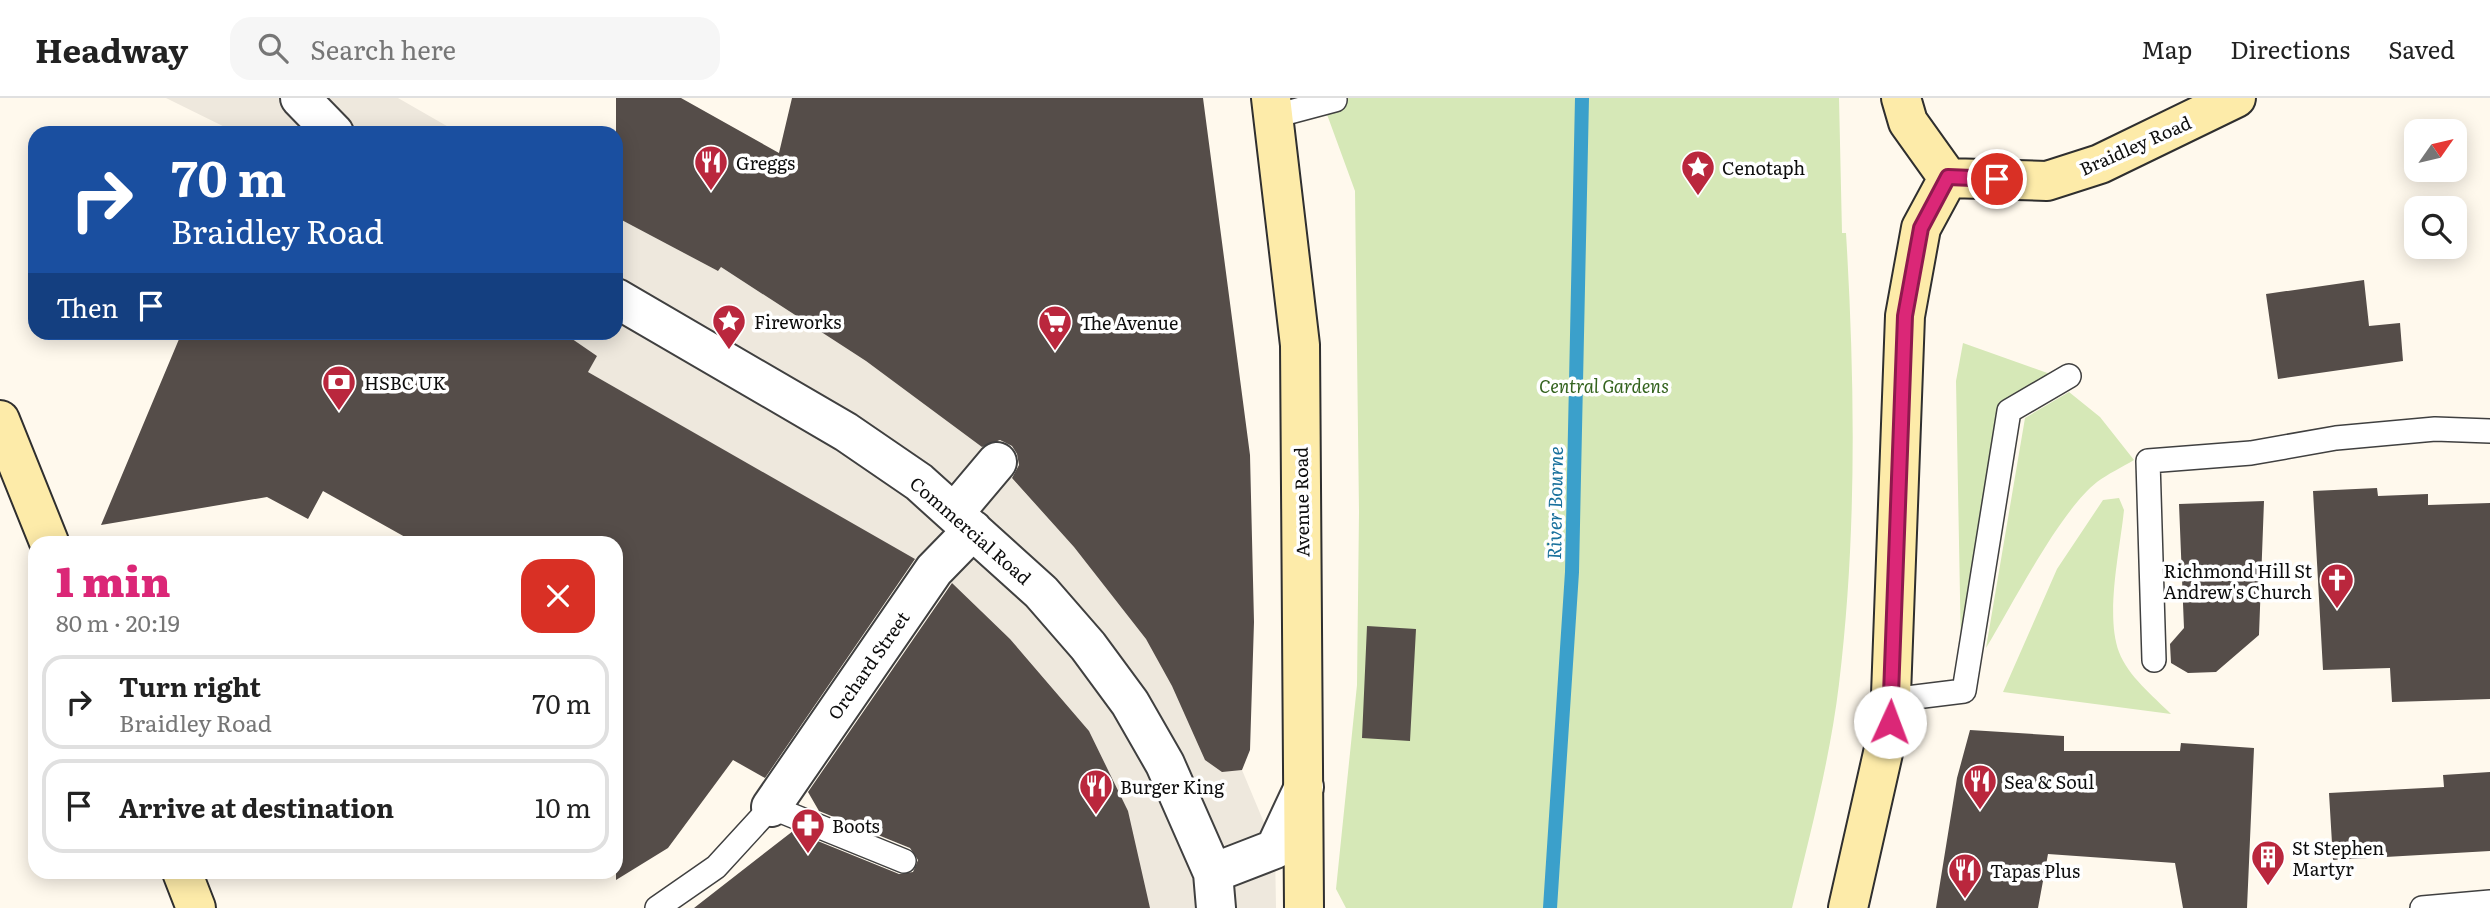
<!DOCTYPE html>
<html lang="en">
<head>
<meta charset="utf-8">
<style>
  :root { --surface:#fff; --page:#f6f6f6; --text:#222; --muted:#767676; --line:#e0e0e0; --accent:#db2777 }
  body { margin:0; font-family:Literata,serif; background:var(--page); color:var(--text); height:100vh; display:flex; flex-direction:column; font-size:26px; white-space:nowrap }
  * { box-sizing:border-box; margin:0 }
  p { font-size:23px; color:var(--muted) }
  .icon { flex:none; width:38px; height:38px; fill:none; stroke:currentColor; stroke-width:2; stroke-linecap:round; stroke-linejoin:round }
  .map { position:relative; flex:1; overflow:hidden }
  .details { position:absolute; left:28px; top:438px; width:595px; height:343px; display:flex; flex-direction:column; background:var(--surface); border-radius:21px; box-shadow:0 4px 18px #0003 }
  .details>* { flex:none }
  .hud { position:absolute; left:28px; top:28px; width:595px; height:214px; border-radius:21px; box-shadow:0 4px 18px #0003; background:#1a4fa0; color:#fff; overflow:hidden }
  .needle { width:46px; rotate:56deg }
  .buttons { position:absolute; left:2404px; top:21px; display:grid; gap:14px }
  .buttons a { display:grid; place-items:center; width:63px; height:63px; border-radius:14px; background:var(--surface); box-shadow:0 4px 18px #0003; font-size:35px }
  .pin { position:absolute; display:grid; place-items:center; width:60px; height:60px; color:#fff; margin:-30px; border:4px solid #fff; border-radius:50%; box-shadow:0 2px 7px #0007 }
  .me { position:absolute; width:77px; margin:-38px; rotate:2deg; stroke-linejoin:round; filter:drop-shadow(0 0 5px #0008) }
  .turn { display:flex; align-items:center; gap:24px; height:147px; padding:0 28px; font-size:32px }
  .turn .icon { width:91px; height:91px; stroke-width:2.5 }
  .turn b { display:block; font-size:49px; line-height:60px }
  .then { display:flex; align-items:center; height:66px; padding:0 28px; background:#0003; gap:14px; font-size:26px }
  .round { display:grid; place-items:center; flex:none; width:74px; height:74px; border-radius:21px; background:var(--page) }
  .overview { display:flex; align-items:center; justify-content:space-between; height:119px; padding:0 28px }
  h1 { font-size:42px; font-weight:800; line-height:52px; color:var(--accent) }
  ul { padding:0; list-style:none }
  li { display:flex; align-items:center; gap:21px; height:94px; margin:0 14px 10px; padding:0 14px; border:4px solid var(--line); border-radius:21px }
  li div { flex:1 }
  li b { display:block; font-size:26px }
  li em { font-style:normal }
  header { display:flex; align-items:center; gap:42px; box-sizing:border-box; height:98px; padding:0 35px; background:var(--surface); border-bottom:2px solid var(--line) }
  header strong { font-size:33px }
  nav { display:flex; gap:38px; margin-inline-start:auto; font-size:24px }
  .search { width:490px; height:63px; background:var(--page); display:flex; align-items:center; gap:18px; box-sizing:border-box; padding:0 24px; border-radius:21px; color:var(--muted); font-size:26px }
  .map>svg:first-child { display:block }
  .green { fill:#d6e8b7 }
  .plaza { fill:#eee8dd }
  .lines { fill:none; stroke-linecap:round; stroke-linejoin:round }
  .stream { stroke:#3ba0cb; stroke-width:14 }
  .building { fill:#554d49 }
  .lane-casing { stroke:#404040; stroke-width:26 }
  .street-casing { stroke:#404040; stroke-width:42 }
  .secondary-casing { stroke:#2f2f2f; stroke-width:42 }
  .lane { stroke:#fff; stroke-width:23 }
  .street { stroke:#fff; stroke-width:38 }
  .secondary { stroke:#fdeba9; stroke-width:38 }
  .route-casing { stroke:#8e194d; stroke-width:18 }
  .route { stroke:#db2777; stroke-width:12 }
  .labels { text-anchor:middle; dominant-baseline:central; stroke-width:7; stroke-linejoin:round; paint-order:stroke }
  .street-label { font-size:18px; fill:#0d0d0d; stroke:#fff }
  .poi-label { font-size:18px; fill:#0d0d0d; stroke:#fff; text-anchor:start }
  .park-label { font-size:18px; font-style:italic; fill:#34631e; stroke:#fff }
  .water-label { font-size:19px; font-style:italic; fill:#18709c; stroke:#fff }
</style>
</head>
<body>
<header>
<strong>Headway</strong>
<div class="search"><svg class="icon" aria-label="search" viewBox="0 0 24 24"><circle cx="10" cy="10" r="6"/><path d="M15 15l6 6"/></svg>Search here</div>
<nav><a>Map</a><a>Directions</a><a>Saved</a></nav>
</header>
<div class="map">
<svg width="2490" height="810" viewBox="0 0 2490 810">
  <rect width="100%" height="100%" fill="#fff9ed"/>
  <path class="green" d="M 1321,0 L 1839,0 L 1842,135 L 1846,135 C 1855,284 1857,437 1839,586 C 1830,661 1810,737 1792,810 L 1346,810 L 1336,791 L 1357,587 L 1359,414 L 1355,93 Z
    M 1963,245 L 2053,277 L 2001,307 L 1961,552 L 1956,283 Z
    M 2069,294 L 2100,319 L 2134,362 C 2122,369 2108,376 2097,384 C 2059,414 2013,506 1986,550 L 2025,320 Z
    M 2119,400 L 2124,412 C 2120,452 2105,517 2119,554 C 2128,578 2153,598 2171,616 L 2003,594 L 2057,471 L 2103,402 Z"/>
  <path class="plaza" d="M 166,0 L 398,0 L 459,35 L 237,35 Z
    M 616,119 L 718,173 L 721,169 L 866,263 L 975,342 L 997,364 L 1074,449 L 1146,541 L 1242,672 L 1275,751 L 1276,810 L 1150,810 L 1120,697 L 1089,633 L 1025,558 L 948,481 L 588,274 L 597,258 L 562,235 L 616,234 Z"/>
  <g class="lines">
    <path class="stream" d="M 1550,810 L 1572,474 L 1582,0"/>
  </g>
  <path class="building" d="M 616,0 L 681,0 L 779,55 L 792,0 L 1203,0 L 1250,357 L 1254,524 L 1250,652 L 1242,672 L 1222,674 L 1205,662 L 1172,588 L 1146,541 L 1074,449 L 1012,380 L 1019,367 L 1017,356 L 1012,348 L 1000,342 L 982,349 L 866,263 L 721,169 L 718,173 L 616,119 Z
    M 2364,182 L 2369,228 L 2400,225 L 2403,263 L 2278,281 L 2266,196 Z
    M 182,234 L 562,234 L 597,258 L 588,274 L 915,461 L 765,680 L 733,662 L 668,750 L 616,782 L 616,444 L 414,444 L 323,393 L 308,421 L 267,399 L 101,427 Z
    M 2377,390 L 2378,398 L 2428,396 L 2428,407 L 2490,405 L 2490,601 L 2392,604 L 2390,570 L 2323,572 L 2313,393 Z
    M 2264,403 L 2259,537 L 2216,574 L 2188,575 L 2171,565 L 2170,546 L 2184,530 L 2179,406 Z
    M 952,485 L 1010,541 L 1089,633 L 1128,713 L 1150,810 L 694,810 L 793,733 L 899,776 L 913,774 L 918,762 L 910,750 L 819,713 L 808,694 Z
    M 1367,528 L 1416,531 L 1410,643 L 1362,640 Z
    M 1970,632 L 2064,638 L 2064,653 L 2180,653 L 2181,645 L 2254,650 L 2247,810 L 2183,810 L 2175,765 L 2048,756 L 2038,810 L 1936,810 L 1957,680 Z
    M 2490,674 L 2490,753 L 2333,762 L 2329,695 L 2444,689 L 2443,677 Z"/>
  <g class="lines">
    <g class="lane-casing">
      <path id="lane" d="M 1275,18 L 1335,2
        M 2154,562 L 2148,363 L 2251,355 L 2336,340 L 2435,331 L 2490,333
        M 1891,602 L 1964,593 L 2009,313 L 2069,278
        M 657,810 L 716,769 L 771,709 L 904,763
        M 2422,810 L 2490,804"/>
    </g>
    <g class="street-casing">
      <path id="street" d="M 300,0 L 334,35
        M 616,200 L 846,334 L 919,384 L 1041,494 L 1088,548 L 1130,605 L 1165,666 L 1213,775 L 1216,810
        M 954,415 L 997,364
        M 771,709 L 934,472 L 973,432
        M 1213,775 L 1275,751 L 1304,689"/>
    </g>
    <g class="secondary-casing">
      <path id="secondary" d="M 1271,0 L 1300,247 L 1304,810
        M 1901,0 L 1908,24 L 1948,80
        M 1948,80 L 2047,83 L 2100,66 L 2236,0
        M 0,322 L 49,444
        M 182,774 L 196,810
        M 1848,810 L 1890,624 L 1905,218 L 1921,130 L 1948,80"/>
    </g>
    <use href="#lane" class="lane"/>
    <use href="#street" class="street"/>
    <use href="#secondary" class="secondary"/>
  </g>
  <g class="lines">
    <g class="route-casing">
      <path id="route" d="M 1890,624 L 1905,218 L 1921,130 L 1948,79 L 1997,81"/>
    </g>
    <use href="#route" class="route"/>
  </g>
  <defs>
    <g id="restaurant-pin" transform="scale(1.75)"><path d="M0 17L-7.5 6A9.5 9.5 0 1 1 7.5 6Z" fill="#ba273d" stroke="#fff"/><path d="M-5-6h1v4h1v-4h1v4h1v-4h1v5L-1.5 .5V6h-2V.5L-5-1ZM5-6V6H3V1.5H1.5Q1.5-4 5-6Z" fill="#fff"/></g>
    <g id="sight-pin" transform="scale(1.75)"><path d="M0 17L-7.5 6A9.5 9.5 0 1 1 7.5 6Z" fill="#ba273d" stroke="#fff"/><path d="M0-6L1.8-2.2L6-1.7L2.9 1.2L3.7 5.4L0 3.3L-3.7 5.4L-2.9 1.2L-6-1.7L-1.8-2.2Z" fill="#fff"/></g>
    <g id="supermarket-pin" transform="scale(1.75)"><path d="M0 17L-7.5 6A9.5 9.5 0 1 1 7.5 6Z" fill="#ba273d" stroke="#fff"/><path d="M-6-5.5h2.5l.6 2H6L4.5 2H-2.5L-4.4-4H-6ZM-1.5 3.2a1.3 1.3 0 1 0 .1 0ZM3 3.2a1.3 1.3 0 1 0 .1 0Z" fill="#fff"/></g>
    <g id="bank-pin" transform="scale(1.75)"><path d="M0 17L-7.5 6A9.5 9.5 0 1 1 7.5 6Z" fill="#ba273d" stroke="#fff"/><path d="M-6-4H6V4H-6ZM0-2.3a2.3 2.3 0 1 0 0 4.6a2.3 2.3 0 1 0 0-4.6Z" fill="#fff"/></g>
    <g id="church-pin" transform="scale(1.75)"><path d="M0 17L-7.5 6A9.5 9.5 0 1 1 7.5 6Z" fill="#ba273d" stroke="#fff"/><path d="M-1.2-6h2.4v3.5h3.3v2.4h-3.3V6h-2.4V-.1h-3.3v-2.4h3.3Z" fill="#fff"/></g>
    <g id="pharmacy-pin" transform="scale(1.75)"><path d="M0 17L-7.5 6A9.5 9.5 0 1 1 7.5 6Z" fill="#ba273d" stroke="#fff"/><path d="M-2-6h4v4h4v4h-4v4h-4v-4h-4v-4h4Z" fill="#fff"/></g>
    <g id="building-pin" transform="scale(1.75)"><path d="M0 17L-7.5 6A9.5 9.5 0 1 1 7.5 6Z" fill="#ba273d" stroke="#fff"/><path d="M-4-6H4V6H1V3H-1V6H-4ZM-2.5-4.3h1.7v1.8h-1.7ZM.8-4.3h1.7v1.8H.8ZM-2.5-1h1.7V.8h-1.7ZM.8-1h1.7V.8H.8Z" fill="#fff"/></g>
  </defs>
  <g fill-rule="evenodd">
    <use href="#restaurant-pin" x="711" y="64"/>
    <use href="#sight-pin" x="1698" y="69"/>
    <use href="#sight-pin" x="729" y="223"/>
    <use href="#supermarket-pin" x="1055" y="224"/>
    <use href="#bank-pin" x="339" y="284"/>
    <use href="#church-pin" x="2337" y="482"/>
    <use href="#restaurant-pin" x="1980" y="683"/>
    <use href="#restaurant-pin" x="1096" y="688"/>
    <use href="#pharmacy-pin" x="808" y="727"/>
    <use href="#building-pin" x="2268" y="759"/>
    <use href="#restaurant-pin" x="1965" y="772"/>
  </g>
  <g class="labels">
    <g class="street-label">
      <text transform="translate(2135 47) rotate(-24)">Braidley Road</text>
      <text transform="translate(1301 404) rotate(-91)">Avenue Road</text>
      <text transform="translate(971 432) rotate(41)">Commercial Road</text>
      <text transform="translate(868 567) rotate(-55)">Orchard Street</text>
    </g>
    <g class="poi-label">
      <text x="736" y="64">Greggs</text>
      <text x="1722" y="69">Cenotaph</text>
      <text x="754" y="223">Fireworks</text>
      <text x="1080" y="224">The Avenue</text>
      <text x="364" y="284">HSBC UK</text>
      <text x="2312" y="472" text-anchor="end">Richmond Hill St<tspan x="2312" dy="21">Andrew's Church</tspan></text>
      <text x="2004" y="683">Sea &amp; Soul</text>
      <text x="1120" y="688">Burger King</text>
      <text x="832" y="727">Boots</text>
      <text x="2292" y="749">St Stephen<tspan x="2292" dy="21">Martyr</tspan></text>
      <text x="1990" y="772">Tapas Plus</text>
    </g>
    <g class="park-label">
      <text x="1604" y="287">Central Gardens</text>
    </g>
    <g class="water-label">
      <text transform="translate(1554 405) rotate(-89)">River Bourne</text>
    </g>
  </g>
</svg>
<div class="buttons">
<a><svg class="needle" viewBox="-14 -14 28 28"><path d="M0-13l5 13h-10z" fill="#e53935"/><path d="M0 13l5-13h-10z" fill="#767676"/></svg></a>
<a><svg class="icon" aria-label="search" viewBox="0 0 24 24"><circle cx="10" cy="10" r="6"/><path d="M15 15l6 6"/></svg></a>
</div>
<div class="pin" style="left:1997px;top:81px;background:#d93025"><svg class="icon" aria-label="arrive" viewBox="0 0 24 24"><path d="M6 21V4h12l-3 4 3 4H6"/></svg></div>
<svg class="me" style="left:1890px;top:624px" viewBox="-20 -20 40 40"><circle r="19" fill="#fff"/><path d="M0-13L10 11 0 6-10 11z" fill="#db2777"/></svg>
<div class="hud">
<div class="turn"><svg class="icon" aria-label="right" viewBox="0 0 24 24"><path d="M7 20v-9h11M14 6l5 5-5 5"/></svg><div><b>70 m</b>Braidley Road</div></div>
<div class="then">Then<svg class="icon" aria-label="arrive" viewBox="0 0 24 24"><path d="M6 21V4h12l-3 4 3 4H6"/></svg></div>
</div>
<section class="details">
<div class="overview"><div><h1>1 min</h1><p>80 m · 20:19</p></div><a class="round" style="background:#d93025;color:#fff"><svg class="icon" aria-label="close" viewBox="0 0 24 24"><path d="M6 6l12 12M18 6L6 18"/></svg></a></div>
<ul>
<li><svg class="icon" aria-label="right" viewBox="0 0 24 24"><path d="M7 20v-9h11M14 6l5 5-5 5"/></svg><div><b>Turn right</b><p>Braidley Road</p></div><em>70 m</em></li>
<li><svg class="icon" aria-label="arrive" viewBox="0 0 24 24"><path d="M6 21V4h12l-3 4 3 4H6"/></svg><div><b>Arrive at destination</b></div><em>10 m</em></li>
</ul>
</section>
</div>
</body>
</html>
